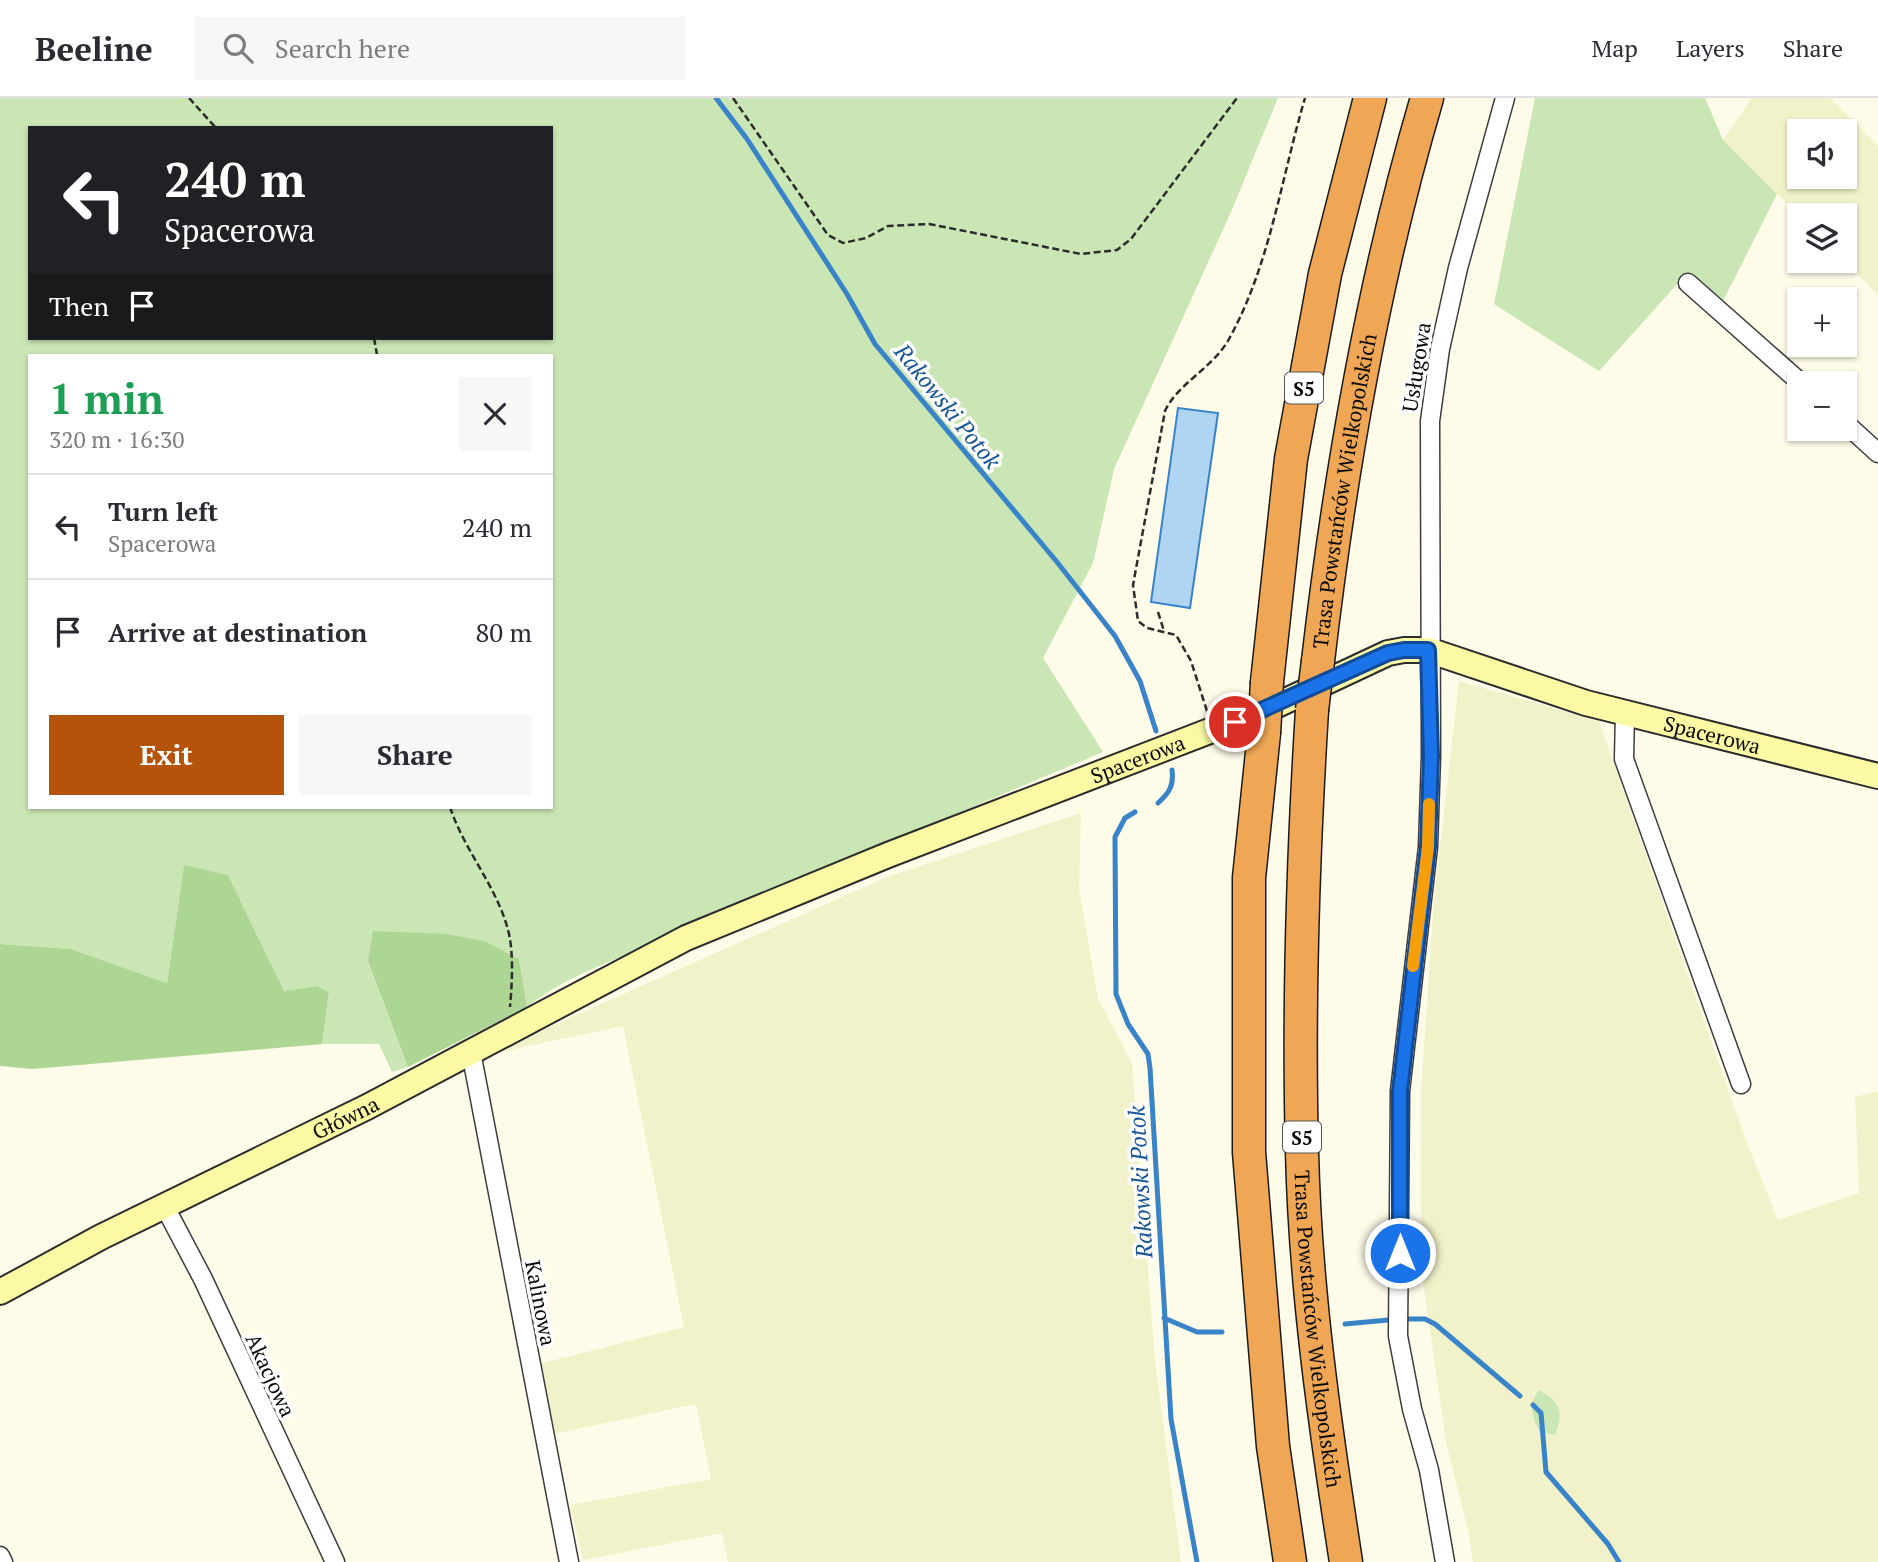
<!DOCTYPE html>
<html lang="en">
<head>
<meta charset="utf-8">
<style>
  :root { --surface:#fff; --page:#f7f7f7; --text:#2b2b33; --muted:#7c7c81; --line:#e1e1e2; --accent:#b45309 }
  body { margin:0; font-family:"PT Serif",serif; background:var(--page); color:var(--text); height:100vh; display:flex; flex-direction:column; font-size:26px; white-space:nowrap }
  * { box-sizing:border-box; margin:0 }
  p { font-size:23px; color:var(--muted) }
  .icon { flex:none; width:38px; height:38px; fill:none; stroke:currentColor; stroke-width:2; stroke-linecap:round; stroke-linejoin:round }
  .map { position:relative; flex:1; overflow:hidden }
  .side { position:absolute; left:28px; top:256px; width:525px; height:455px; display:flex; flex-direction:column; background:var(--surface); border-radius:0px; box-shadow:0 2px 5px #0004 }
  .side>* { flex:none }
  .guide { position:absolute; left:28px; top:28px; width:525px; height:214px; border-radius:0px; box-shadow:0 2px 5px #0004; background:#202124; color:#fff; overflow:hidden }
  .fabs { position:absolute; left:1787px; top:21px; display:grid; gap:14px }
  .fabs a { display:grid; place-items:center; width:70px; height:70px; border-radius:0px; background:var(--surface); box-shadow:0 2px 5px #0004; font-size:35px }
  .pin { position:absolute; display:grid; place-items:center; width:60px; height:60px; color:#fff; margin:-30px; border:4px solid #fff; border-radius:50%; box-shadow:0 2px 7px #0007 }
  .me { position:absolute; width:77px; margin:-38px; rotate:0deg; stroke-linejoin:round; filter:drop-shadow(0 0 5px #0008) }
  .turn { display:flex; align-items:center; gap:24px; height:147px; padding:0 21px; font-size:32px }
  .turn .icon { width:91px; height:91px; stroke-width:2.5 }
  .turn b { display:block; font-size:49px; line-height:60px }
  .then { display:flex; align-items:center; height:66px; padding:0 21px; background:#0003; gap:14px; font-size:26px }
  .round { display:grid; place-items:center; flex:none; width:74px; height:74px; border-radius:0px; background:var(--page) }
  .summary { display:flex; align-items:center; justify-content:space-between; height:119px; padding:0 21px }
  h1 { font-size:42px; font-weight:600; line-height:52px; color:#1e9e55 }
  .button { display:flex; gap:14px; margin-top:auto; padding:14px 21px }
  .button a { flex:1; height:80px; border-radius:0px; background:var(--accent); color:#fff; font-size:28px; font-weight:600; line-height:80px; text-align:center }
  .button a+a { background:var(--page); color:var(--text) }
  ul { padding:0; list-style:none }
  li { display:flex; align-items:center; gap:21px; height:105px; padding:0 21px; border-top:2px solid var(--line) }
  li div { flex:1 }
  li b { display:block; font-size:26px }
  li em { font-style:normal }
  header { display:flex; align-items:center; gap:42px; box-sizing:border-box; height:98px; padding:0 35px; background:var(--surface); border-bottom:2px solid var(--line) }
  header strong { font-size:33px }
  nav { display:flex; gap:38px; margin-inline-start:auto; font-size:24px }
  .search { width:490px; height:63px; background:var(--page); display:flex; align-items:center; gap:18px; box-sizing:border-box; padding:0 24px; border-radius:0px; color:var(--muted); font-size:26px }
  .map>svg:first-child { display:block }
  .farmland { fill:#f2f2ca; fill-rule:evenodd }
  .green { fill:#cae6b4; fill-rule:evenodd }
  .forest { fill:#add694 }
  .water { fill:#afd5f3; stroke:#3984c8; stroke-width:2 }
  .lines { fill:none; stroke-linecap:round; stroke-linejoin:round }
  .stream { stroke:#3984c8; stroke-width:5 }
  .street-casing { stroke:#3d3d3d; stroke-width:21 }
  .secondary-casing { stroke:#2c2c2c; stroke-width:28 }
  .highway-casing { stroke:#1b1b1b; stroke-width:35 }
  .path { stroke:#2c2c2c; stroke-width:2.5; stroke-dasharray:7 3.5; stroke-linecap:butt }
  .street { stroke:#fff; stroke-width:18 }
  .secondary { stroke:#fcf9a5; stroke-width:24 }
  .highway { stroke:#efa755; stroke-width:32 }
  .highway-bridge-casing { stroke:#1b1b1b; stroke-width:35; stroke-linecap:butt }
  .highway-bridge { stroke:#efa755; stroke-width:32 }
  .route-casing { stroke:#114b97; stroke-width:18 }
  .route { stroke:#1a73e8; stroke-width:12 }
  .slow { stroke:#f59e0b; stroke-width:12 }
  .labels { text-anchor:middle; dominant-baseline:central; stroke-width:7; stroke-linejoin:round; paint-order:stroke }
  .shield { fill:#fff; stroke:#545454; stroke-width:2 }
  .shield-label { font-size:19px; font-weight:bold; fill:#0a0a0a }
  .street-label { font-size:21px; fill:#0a0a0a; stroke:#fff }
  .water-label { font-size:23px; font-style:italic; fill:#195696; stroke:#fff }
</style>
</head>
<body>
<header>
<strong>Beeline</strong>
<div class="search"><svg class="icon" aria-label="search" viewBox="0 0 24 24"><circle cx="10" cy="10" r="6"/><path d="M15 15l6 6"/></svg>Search here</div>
<nav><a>Map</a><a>Layers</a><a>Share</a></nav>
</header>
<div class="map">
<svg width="1878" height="1464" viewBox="0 0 1878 1464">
  <rect width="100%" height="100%" fill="#fefbe8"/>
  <path class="farmland" d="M 1752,0 L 1830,0 L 1878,48 L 1878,197 L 1844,163 L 1844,117 L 1799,118 L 1723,42 ZM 1799,33 L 1844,33 L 1844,79 L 1799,79 Z
    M 1459,583 L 1599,623 L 1745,1040 L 1778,1122 L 1859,1095 L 1855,999 L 1878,993 L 1878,1464 L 1473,1464 L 1469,1436 L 1446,1344 L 1421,1170 L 1421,994 L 1434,801 Z
    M 1081,715 L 1079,791 L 1098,901 L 1132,965 L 1155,1262 L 1181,1464 L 728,1464 L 722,1435 L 583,1462 L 570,1407 L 711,1381 L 696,1306 L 553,1336 L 539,1266 L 684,1229 L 623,928 L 486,957 L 887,779 Z"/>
  <path class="green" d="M 0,0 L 1278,0 L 1231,114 L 1114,371 L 1093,465 L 1043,560 L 1103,654 C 963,713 822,771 684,833 C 631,857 572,873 527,909 L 519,861 L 485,843 L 447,836 L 368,865 L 408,969 L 392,974 L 379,946 L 322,946 L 329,894 L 317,888 L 284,893 L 228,777 L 184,768 L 167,885 L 71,851 L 0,846 ZM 30,30 L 551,30 L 551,240 L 30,240 ZM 30,257 L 551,257 L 551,709 L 30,709 Z
    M 1535,0 L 1705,0 L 1723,42 L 1777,96 L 1722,205 L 1688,174 L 1599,273 L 1494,206 Z
    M 1539,1292 C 1560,1303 1564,1314 1555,1337 L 1540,1334 C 1531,1319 1528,1307 1539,1292 Z"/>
  <path class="forest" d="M 184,767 L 228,777 L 284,893 L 317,888 L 329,894 L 322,946 L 33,971 L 0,968 L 0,846 L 71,851 L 167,885 Z
    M 373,833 L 447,836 L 485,843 L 519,861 L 527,909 L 408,969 L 368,864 Z"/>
  <path class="water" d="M 1178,310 L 1218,315 L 1190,510 L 1151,504 Z"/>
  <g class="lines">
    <path class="stream" d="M 716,0 L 747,41 L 847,196 L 875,246 L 1057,464 L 1115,538 L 1140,583 L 1156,633
      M 1158,705 C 1169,695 1174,688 1172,672
      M 1135,714 L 1125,720 L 1115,739 L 1116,896 L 1128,926 L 1148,956 L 1150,970 L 1171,1321 L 1197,1464
      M 1164,1220 L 1197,1234 L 1222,1234
      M 1407,1221 L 1425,1221 L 1435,1226 L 1520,1298
      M 1345,1226 L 1388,1222
      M 1533,1307 L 1541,1315 L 1546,1374 L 1608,1446 L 1619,1464"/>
    <g class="street-casing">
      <path id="street" d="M 1688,185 L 1801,285
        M 1844,324 L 1878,355
        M 1625,615 L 1624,661 L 1741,986
        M 471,954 L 569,1464
        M 165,1109 L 203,1181 L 335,1464
        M 0,1458 L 3,1464
        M 1445,1464 L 1429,1372 L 1412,1311 L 1398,1238 L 1400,993 L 1428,749 L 1431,658 L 1430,323 L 1440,251 L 1458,170 L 1505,0"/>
    </g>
    <g class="secondary-casing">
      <g id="secondary">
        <path id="s1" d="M 0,1194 L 101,1139 L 367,1009 L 686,840 L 888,757 L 1277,607 L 1388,555 L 1404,552 L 1428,552 L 1586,605 L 1878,678"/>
      </g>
    </g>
    <g class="highway-casing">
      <g id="highway">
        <path id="s2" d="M 1318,563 C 1340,374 1373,183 1427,0"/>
        <path d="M 1267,584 L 1291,361 L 1325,176 L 1370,0"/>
        <path id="s3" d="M 1312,612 C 1303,759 1298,906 1302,1053 C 1305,1190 1325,1328 1346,1464"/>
        <path d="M 1264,635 L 1249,780 L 1249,1054 L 1273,1348 L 1290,1464"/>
      </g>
    </g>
    <path class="path" d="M 189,0 L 216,30
      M 733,0 L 828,137 L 843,145 L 866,140 L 888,128 L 929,126 L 1081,156 L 1117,152 L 1131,141 L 1237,0
      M 374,240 L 377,257
      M 1158,514 L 1164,533
      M 1207,613 L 1191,563 L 1176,537 L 1147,530 L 1138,523 L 1133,487 L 1165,313 C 1178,285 1213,270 1229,241 C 1270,167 1281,81 1305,0
      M 450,709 C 464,752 497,789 508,832 C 514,854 512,887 510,909"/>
    <use href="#street" class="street"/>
    <use href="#secondary" class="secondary"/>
    <use href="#highway" class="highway"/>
    <g class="highway-bridge-casing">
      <path id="highway-bridge" d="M 1312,612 L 1318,563
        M 1264,635 L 1267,584"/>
    </g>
    <use href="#highway-bridge" class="highway-bridge"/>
  </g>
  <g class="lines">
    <g class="route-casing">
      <path id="route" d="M 1235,624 L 1388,555 L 1404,552 L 1428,552 L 1431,658 L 1428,749 L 1400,993 L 1400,1155"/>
    </g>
    <use href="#route" class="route"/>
    <path class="slow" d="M 1413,868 L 1428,749 L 1429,706"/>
  </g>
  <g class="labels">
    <g class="shield">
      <rect x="1285" y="274.5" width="38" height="31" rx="5"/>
      <rect x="1283" y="1023.5" width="38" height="31" rx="5"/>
    </g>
    <g class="shield-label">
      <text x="1304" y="290">S5</text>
      <text x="1302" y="1039">S5</text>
    </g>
    <g class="street-label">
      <text transform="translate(1416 269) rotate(-81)">Usługowa</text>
      <text stroke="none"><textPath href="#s2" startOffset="172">Trasa Powstańców Wielkopolskich</textPath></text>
      <text stroke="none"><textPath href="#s1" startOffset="1867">Spacerowa</textPath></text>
      <text stroke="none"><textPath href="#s1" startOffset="1258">Spacerowa</textPath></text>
      <text stroke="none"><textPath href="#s1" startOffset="387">Główna</textPath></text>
      <text transform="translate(541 1205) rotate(79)">Kalinowa</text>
      <text stroke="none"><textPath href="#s3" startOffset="620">Trasa Powstańców Wielkopolskich</textPath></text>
      <text transform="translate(271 1277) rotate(65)">Akacjowa</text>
    </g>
    <g class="water-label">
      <text transform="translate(948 308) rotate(51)">Rakowski Potok</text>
      <text transform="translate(1140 1084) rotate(-93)">Rakowski Potok</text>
    </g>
  </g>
</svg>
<div class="fabs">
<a><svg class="icon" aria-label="sound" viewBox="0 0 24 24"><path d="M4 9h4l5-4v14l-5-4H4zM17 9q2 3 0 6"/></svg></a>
<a><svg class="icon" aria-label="layers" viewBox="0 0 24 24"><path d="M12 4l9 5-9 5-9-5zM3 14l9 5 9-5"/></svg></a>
<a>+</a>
<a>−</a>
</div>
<div class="pin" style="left:1235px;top:624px;background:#d93025"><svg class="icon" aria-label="arrive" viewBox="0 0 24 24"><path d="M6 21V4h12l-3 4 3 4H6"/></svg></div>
<svg class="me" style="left:1400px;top:1155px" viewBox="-20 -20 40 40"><circle r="17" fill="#1a73e8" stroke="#fff" stroke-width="3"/><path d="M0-11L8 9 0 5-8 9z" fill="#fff"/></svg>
<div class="guide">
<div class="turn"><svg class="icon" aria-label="left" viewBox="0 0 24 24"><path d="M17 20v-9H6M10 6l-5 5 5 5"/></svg><div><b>240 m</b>Spacerowa</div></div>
<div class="then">Then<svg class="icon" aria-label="arrive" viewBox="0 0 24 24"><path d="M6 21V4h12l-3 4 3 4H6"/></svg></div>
</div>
<section class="side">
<div class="summary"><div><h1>1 min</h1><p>320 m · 16:30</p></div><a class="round"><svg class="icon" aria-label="close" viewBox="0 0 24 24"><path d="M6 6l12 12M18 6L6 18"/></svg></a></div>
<ul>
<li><svg class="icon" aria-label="left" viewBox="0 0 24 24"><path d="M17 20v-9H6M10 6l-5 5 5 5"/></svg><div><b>Turn left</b><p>Spacerowa</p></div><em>240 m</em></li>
<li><svg class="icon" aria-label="arrive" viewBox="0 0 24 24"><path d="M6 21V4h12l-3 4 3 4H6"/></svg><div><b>Arrive at destination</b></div><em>80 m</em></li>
</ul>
<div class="button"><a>Exit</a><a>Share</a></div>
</section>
</div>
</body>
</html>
